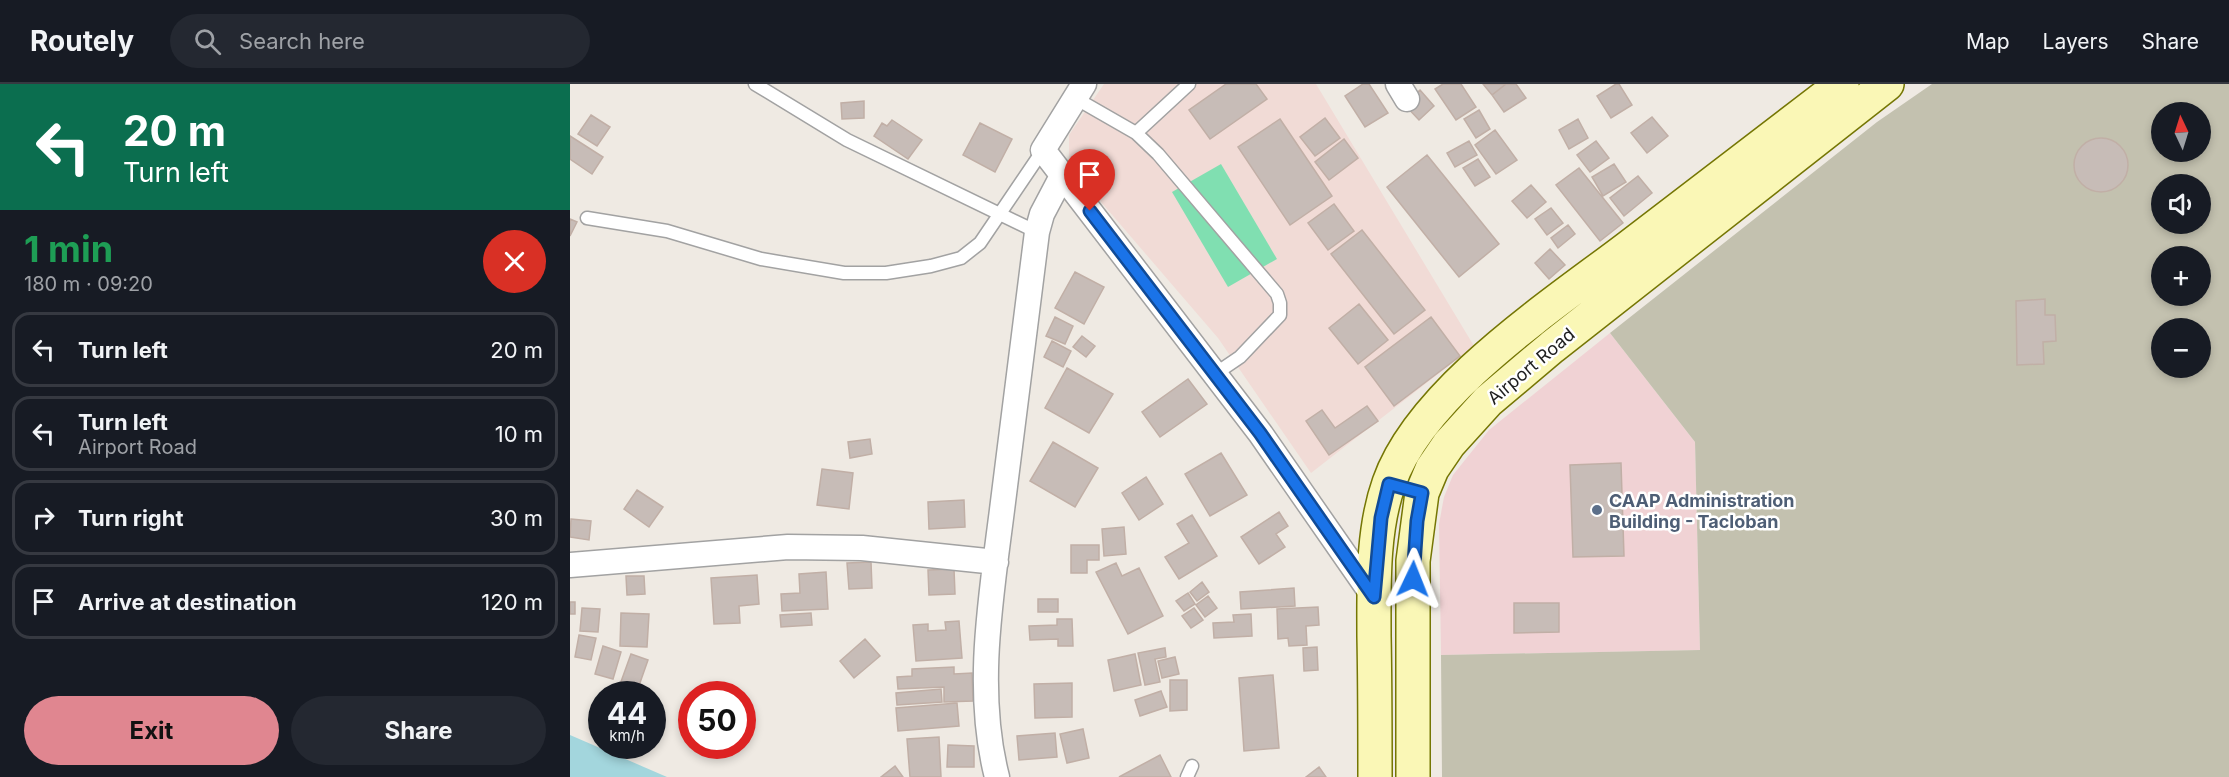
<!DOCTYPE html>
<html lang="en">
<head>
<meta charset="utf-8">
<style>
  :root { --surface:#171b24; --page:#242831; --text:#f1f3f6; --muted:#9ea1a6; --line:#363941; --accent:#e08690 }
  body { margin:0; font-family:Inter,sans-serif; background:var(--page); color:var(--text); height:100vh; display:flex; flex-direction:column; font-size:22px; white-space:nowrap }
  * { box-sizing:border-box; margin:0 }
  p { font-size:20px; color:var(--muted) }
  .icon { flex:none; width:33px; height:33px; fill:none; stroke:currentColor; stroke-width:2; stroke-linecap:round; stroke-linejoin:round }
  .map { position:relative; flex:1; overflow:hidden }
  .details { display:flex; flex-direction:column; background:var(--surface); width:570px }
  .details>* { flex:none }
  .hud { background:#0b6e4f; color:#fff; overflow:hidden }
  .needle { width:39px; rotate:356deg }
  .buttons { position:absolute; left:1581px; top:18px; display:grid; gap:12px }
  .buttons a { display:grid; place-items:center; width:60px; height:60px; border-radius:50%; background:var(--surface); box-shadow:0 3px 9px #0003; font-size:30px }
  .speed { position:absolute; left:18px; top:597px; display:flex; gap:12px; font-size:30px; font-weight:700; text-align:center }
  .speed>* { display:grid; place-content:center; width:78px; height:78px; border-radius:50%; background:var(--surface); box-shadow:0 3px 9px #0003; line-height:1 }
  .speed small { font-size:15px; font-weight:400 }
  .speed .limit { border:9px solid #d22; background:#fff; color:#111 }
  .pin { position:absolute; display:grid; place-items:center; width:51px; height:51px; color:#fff; margin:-62px -26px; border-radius:50% 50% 50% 0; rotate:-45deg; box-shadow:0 0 6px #0007 }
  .pin .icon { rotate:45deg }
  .me { position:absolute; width:66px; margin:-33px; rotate:2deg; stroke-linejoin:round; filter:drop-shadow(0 0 4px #0008) }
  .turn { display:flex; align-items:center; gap:21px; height:126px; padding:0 24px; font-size:27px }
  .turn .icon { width:78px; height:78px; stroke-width:2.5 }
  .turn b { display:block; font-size:42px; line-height:51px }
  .round { display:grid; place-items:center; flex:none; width:63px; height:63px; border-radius:32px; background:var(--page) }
  .head { display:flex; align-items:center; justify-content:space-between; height:102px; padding:0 24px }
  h1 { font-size:36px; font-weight:700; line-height:45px; color:#1e9e55 }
  .primary-button { display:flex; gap:12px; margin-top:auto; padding:12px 24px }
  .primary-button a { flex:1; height:69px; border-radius:36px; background:var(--accent); color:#111; font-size:24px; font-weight:700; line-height:69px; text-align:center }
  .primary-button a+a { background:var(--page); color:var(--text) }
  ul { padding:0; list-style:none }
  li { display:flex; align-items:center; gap:18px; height:75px; margin:0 12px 9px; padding:0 12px; border:3px solid var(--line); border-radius:18px }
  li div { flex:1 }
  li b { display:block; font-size:22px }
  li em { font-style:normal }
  header { display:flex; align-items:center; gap:36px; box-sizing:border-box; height:84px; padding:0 30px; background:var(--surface); border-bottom:2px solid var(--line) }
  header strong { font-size:28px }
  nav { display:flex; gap:33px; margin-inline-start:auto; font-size:21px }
  .search { width:420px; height:54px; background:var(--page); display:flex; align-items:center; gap:15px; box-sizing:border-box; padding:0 21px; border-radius:33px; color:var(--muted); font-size:22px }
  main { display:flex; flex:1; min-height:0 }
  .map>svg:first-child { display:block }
  .commercial { fill:#f0d2d4 }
  .military { fill:#f1dbd6 }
  .construction { fill:#c3c1af; fill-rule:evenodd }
  .pitch { fill:#80dfb1 }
  .water { fill:#a3d6dd }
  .building { fill:#c7bcb7; stroke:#c1afa6; stroke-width:1.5 }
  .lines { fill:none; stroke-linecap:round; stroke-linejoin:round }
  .lane-casing { stroke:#a2a2a2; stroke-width:15 }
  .street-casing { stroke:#a2a2a2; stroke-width:27 }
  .secondary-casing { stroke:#757604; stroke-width:36 }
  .lane { stroke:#fff; stroke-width:12 }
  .street { stroke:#fff; stroke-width:24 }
  .secondary { stroke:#faf7b6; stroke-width:33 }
  .route-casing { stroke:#114b97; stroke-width:15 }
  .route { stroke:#1a73e8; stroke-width:10 }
  .service-dot { fill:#5c6f8a; stroke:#fff; stroke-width:2 }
  .labels { text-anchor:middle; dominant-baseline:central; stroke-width:5; stroke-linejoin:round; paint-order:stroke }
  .street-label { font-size:18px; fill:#1e1e1e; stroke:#fff }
  .service-label { font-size:18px; font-weight:bold; fill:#4e5e75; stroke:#fff; text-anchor:start }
</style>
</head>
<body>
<header>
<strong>Routely</strong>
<div class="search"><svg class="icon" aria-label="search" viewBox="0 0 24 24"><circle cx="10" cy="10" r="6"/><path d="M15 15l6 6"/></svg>Search here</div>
<nav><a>Map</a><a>Layers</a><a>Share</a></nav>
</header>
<main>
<section class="details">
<div class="hud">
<div class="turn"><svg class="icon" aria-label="left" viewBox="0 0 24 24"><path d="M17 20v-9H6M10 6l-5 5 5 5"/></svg><div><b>20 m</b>Turn left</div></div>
</div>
<div class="head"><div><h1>1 min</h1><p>180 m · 09:20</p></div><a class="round" style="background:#d93025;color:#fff"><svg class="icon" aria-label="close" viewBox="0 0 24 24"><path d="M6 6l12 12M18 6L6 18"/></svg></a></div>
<ul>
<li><svg class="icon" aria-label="left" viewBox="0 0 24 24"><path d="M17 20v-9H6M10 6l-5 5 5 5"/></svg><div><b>Turn left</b></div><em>20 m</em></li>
<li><svg class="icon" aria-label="left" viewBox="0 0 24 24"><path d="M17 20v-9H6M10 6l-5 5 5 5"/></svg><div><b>Turn left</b><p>Airport Road</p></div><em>10 m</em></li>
<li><svg class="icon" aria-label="right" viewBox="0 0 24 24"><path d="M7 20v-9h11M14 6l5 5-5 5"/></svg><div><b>Turn right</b></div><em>30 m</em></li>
<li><svg class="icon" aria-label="arrive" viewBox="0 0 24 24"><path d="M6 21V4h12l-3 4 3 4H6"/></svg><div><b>Arrive at destination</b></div><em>120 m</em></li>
</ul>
<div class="primary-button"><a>Exit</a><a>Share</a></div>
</section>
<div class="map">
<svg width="1659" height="693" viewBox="0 0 1659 693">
  <rect width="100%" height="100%" fill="#efeae3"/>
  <path class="commercial" d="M 1040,249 L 1125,358 L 1130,566 L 871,571 L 869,440 L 874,413 L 883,391 L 919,346 Z"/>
  <path class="military" d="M 534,0 L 746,0 L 904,262 L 741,389 L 648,254 L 513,97 L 499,73 L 499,51 Z"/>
  <path class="construction" d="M 1362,0 L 1659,0 L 1659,693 L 872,693 L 871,571 L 1130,566 L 1125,358 L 1040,249 L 1307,38 ZM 1592,28 L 1630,28 L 1630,68 L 1592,68 ZM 1592,100 L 1630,100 L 1630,140 L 1592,140 ZM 1592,172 L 1630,172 L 1630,212 L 1592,212 ZM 1592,244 L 1630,244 L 1630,284 L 1592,284 Z"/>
  <path class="pitch" d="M 651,80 L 707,175 L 658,203 L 602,108 Z"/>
  <path class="water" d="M 0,651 L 97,693 L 0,693 Z"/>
  <path class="building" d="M 656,0 L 686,0 L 697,15 L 640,55 L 619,26 Z
    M 793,0 L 799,0 L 818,29 L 795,43 L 775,12 Z
    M 873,0 L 891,0 L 906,23 L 886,36 L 865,5 Z
    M 913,0 L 936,0 L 922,11 Z
    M 936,0 L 946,0 L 956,14 L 934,28 L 922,11 Z
    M 1046,0 L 1049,0 L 1062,21 L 1041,34 L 1027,12 Z
    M 850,6 L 864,22 L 849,36 L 834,20 Z
    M 294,17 L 294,34 L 272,35 L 271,19 Z
    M 909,26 L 920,45 L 906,54 L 894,35 Z
    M 21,31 L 40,43 L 27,62 L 8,50 Z
    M 1082,33 L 1098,52 L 1077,69 L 1061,49 Z
    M 755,34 L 770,54 L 745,72 L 730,53 Z
    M 710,35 L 762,112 L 720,141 L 668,63 Z
    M 1008,35 L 1018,54 L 999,65 L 989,46 Z
    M 322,36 L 352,56 L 338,75 L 304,52 L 312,39 L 317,42 Z
    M 410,39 L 442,55 L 425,88 L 393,71 Z
    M 925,46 L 947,76 L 926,90 L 905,61 Z
    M 0,52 L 33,73 L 22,90 L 0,75 Z
    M1504 81a27 27 0 1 1 54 0a27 27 0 1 1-54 0Z
    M 774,55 L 788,74 L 759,96 L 745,78 Z
    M 899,57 L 907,71 L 885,83 L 877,69 Z
    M 1026,57 L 1039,74 L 1020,88 L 1007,71 Z
    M 857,71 L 929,160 L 889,193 L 817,103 Z
    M 908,75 L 920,93 L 905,102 L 893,84 Z
    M 1044,80 L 1056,98 L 1033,112 L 1022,93 Z
    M 1009,84 L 1053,139 L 1030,157 L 986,101 Z
    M 1068,92 L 1082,109 L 1054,132 L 1040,114 Z
    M 961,101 L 976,118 L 957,134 L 942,117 Z
    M 764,120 L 784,147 L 758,166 L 738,139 Z
    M 981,124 L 993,139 L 977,151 L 965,135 Z
    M 0,135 L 7,138 L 0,152 Z
    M 998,141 L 1005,150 L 988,164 L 981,154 Z
    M 792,146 L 855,226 L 824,250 L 761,170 Z
    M 980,165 L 995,181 L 979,195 L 965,179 Z
    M 505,188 L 534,203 L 514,240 L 485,224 Z
    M 1475,215 L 1475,231 L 1485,231 L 1486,257 L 1473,258 L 1474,280 L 1447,281 L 1446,217 Z
    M 789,220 L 818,256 L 788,280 L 759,244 Z
    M 485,233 L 503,242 L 495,260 L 476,252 Z
    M 861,233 L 890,272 L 824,322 L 795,283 Z
    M 512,252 L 525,262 L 516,273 L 503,263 Z
    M 482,257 L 501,267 L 493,283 L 474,273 Z
    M 497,284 L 543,310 L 519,349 L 475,324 Z
    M 618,295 L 637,320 L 590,353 L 572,328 Z
    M 797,322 L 808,337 L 759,371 L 736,337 L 752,326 L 765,344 Z
    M 300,355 L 302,370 L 280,374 L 278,358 Z
    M 483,358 L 528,384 L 505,423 L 460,397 Z
    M 651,369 L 677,411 L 640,432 L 615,390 Z
    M 1051,379 L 1054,472 L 1003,473 L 1000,381 Z
    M 252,385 L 283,389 L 279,425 L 247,421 Z
    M 576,393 L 593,420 L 569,436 L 552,409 Z
    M 67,406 L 93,423 L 79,443 L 54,425 Z
    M 394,416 L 395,443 L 359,445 L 358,418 Z
    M 709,428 L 718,442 L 706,450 L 715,463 L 689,480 L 671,453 Z
    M 622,431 L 647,472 L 609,495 L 595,473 L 619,459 L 607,440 Z
    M 1,435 L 21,437 L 19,456 L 0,453 Z
    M 554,443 L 556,470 L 534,472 L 532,445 Z
    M 501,461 L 529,461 L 529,476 L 517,476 L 517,489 L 501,489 Z
    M 301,478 L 302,504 L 279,505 L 277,479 Z
    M 546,479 L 552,492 L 569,484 L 593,532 L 558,550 L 526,488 Z
    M 384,485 L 385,510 L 359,511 L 358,486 Z
    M 256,488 L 258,525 L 212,527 L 211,510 L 230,509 L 229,490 Z
    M 187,491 L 189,520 L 169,522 L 170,539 L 144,540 L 141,494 Z
    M 56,492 L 74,492 L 75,510 L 57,511 Z
    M 632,498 L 639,508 L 627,517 L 620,508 Z
    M 724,504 L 725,522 L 671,525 L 670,508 Z
    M 618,509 L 625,520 L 614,527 L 606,517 Z
    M 638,512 L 647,524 L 635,533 L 626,521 Z
    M 468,515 L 488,515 L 488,528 L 468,528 Z
    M 0,518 L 5,518 L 5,530 L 0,530 Z
    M 944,519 L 989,519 L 989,548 L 944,549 Z
    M 748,523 L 749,541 L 736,542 L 737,561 L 719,562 L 718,554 L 708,555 L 707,525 Z
    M 12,524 L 30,525 L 28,548 L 10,547 Z
    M 624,524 L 633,536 L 621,544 L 612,532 Z
    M 51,529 L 79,530 L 77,563 L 50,562 Z
    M 241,529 L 242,541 L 211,543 L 210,531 Z
    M 681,530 L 682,552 L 644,554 L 643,539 L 664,538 L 663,531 Z
    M 487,535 L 502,535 L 503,562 L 488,562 L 488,555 L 460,556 L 459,542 L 487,541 Z
    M 389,537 L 392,574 L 346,577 L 343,541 L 358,540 L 358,547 L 376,546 L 375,538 Z
    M 9,551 L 26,554 L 21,576 L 5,573 Z
    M 295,555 L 310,572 L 284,594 L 270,577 Z
    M 33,562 L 51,568 L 43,595 L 25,590 Z
    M 747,563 L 748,586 L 734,587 L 733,564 Z
    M 595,564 L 596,573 L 585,575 L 590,598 L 575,601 L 568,569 Z
    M 61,570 L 78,576 L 66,610 L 48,606 Z
    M 565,570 L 571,601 L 544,607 L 538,576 Z
    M 605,573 L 609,590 L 592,594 L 588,577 Z
    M 384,583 L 384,590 L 402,589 L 403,617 L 374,618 L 374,603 L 328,605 L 327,593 L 342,592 L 342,585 Z
    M 703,591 L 709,664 L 674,667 L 669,594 Z
    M 600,596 L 617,596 L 617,626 L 600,627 Z
    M 502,599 L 502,633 L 465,634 L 464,600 Z
    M 371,605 L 372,618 L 327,621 L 326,609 Z
    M 591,607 L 597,623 L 570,632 L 565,616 Z
    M 387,619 L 389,642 L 328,647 L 326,624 Z
    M 513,645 L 519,674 L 497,679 L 490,650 Z
    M 485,649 L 487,673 L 449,676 L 447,652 Z
    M 369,653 L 371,693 L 340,693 L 337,655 Z
    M 378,661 L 404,662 L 404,683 L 377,683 Z
    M 590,671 L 601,693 L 549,693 Z
    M 325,682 L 333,693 L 311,693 Z
    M 749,683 L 756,693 L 736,693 Z"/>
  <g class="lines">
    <g class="lane-casing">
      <path id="lane" d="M 185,0 L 277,56 L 467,148
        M 505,14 L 566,49 L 588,70 L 707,210 L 710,219 L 710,231 L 670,273 L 645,290
        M 566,49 L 619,0
        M 17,134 L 97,147 L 191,175 L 274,189 L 316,189 L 361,182 L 391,174 L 410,159 L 473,66
        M 617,693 L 622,682"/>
    </g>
    <g class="street-casing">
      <path id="street" d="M 514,0 L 473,66 L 690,349 L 804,513
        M 828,0 L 837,15
        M 0,481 L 218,463 L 292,464 L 426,478
        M 427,693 C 404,604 422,508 433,418 C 445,328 456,238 467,148 L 472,130 L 492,92"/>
    </g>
    <g class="secondary-casing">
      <path id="secondary" d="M 805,693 C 805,646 805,599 804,552 C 804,502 802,447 819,399 C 851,307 983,221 1059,163 C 1130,109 1201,54 1272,0
        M 843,693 L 843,477 L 852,409 L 862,385 L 879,360 L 918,317 L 982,263 L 1317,0"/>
    </g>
    <use href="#lane" class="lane"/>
    <use href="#street" class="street"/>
    <use href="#secondary" class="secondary"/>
  </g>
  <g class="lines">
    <g class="route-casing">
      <path id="route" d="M 520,127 L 690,349 L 804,513 L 811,434 L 819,400 L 852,409 L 847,437 L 843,495"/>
    </g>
    <use href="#route" class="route"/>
  </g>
  <circle class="service-dot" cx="1027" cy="426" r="6"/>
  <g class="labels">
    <g class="street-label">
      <text transform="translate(961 282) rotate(-40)">Airport Road</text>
    </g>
    <g class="service-label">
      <text x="1039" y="416">CAAP Administration<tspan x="1039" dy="21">Building - Tacloban</tspan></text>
    </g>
  </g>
</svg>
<div class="buttons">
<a><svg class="needle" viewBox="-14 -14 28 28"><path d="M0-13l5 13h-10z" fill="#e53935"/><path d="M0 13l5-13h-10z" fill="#9ea1a6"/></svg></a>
<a><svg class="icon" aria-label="sound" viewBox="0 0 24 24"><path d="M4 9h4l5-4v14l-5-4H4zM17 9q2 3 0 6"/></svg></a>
<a>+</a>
<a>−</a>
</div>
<div class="speed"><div>44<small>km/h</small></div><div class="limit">50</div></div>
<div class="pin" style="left:520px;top:127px;background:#d93025"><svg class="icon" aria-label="arrive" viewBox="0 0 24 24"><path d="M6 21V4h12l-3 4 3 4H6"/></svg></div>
<svg class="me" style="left:843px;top:495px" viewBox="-20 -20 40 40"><path d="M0-17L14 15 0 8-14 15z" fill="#1a73e8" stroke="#fff" stroke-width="4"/></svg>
</div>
</main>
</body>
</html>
